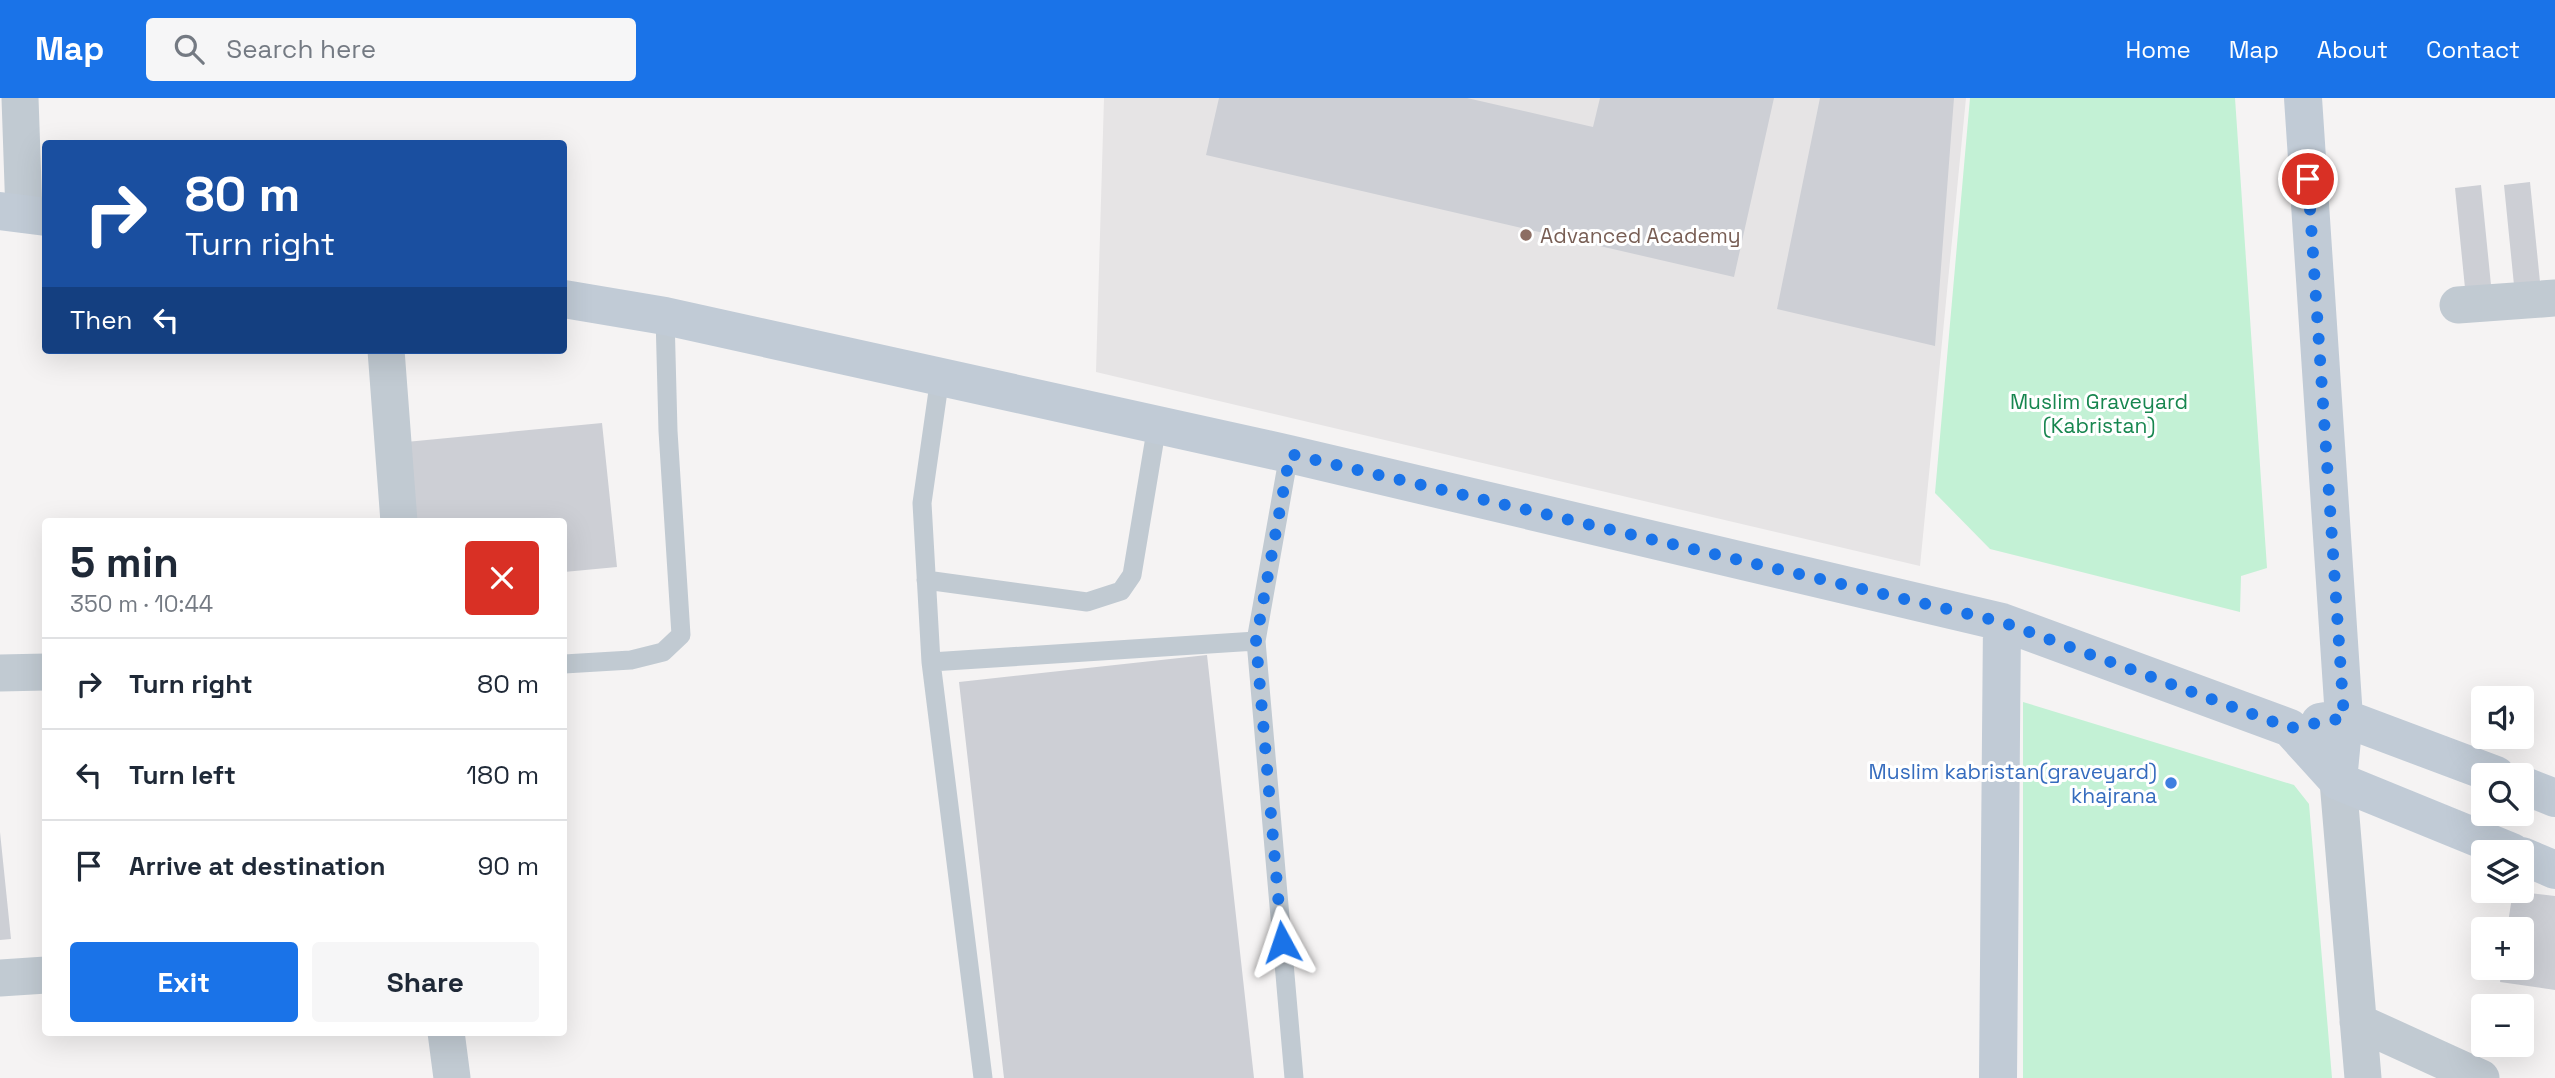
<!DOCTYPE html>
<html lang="en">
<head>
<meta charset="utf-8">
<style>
  :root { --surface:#fff; --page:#f6f6f7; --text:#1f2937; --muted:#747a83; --line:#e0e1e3; --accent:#1a73e8 }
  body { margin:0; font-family:"Space Grotesk",sans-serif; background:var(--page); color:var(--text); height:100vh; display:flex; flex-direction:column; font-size:26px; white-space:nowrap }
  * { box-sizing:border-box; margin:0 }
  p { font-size:23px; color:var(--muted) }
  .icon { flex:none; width:38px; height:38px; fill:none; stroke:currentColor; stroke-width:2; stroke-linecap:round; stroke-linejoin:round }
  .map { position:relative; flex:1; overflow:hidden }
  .panel { position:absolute; left:42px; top:420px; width:525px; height:518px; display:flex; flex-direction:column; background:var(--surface); border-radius:7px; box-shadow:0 7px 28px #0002 }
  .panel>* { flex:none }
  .banner { position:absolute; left:42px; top:42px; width:525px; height:214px; border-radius:7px; box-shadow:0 7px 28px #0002; background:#1a4fa0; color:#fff; overflow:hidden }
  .controls { position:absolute; left:2471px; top:588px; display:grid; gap:14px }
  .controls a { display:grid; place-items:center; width:63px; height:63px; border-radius:7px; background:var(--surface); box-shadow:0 7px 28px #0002; font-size:35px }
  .pin { position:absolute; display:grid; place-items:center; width:60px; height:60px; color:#fff; margin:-30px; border:4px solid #fff; border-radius:50%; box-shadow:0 2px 7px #0007 }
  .me { position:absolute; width:77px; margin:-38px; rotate:355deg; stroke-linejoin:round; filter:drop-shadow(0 0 5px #0008) }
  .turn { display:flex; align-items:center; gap:24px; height:147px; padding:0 28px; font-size:32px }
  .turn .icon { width:91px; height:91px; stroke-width:2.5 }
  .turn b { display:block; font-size:49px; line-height:60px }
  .then { display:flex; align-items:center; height:66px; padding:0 28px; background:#0003; gap:14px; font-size:26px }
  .round { display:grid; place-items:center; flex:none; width:74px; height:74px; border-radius:7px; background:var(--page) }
  .head { display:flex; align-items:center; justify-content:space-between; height:119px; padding:0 28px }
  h1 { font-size:42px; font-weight:700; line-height:52px }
  .cta { display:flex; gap:14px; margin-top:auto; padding:14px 28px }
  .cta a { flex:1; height:80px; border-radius:7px; background:var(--accent); color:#fff; font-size:28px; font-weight:700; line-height:80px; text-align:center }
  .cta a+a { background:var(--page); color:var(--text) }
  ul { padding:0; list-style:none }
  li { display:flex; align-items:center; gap:21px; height:91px; padding:0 28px; border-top:2px solid var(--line) }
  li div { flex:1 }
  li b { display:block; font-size:26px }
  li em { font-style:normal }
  header { display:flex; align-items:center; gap:42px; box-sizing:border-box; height:98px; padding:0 35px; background:var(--accent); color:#fff }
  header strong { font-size:33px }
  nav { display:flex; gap:38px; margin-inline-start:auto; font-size:24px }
  .search { width:490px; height:63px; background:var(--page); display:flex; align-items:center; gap:18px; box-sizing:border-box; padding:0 24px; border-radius:7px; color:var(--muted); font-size:26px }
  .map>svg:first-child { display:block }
  .education { fill:#e6e4e5 }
  .green { fill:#c3f1d5 }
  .building { fill:#cdcfd5 }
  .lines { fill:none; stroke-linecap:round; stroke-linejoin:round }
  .lane { stroke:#c1cad2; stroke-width:19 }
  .street { stroke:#c1cad2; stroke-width:37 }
  .secondary { stroke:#c1cbd6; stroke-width:38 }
  .route { stroke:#1a73e8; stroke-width:12; stroke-dasharray:0 21.6 }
  .education-dot { fill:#8d6e63; stroke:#fff; stroke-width:2.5 }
  .shop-dot { fill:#3f7fe0; stroke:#fff; stroke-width:2.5 }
  .labels { text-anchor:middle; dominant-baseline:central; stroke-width:6; stroke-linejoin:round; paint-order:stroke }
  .education-label { font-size:21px; fill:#785e54; stroke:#fff; text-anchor:start }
  .park-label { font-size:21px; fill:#17864f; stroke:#fff }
  .shop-label { font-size:21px; fill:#366cbe; stroke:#fff; text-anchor:end }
</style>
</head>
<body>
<header>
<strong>Map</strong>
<div class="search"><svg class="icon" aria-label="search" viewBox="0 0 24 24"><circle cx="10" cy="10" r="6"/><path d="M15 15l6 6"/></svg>Search here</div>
<nav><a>Home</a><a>Map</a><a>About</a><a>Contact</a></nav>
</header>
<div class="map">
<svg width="2555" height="980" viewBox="0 0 2555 980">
  <rect width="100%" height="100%" fill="#f5f3f3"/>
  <path class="education" d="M 1104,0 L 1966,0 L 1920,468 L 1096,274 Z"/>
  <path class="green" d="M 1970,0 L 2235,0 L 2267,470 L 2241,478 L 2240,514 L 1990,451 L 1935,395 Z
    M 2023,604 L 2294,687 L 2309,706 L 2332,980 L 2023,980 Z"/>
  <path class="building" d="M 1219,0 L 1467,0 L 1593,29 L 1600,0 L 1774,0 L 1734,179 L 1206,57 Z
    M 1820,0 L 1954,0 L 1935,248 L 1777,211 Z
    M 2530,84 L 2540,184 L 2514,187 L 2504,87 Z
    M 2481,87 L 2491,187 L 2465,190 L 2455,90 Z
    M 602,325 L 617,469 L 564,474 L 564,424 L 414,424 L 406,344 Z
    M 1207,557 L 1254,980 L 1004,980 L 959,584 Z
    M 0,734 L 11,841 L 0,842 Z
    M 2513,793 L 2555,798 L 2555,892 L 2500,884 L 2502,870 L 2522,870 L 2522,831 L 2507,831 Z"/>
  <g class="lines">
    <path class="lane" d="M 1289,356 L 1256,543 L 1294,980
      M 926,482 L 1087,504 L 1121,493 L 1132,477 L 1157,327
      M 931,564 L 922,405 L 940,279
      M 564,566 L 631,562 L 663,554 L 681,537 L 668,333 L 665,218
      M 983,980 L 931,564 L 1256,543"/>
    <path class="street" d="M 20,0 L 24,116
      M 2458,207 L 2555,200
      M 386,252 L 399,424
      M 0,575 L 46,574
      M 2338,683 L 2363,980
      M 0,880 L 46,877
      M 2358,924 L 2481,980
      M 446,934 L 452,980"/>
    <path class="secondary" d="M 2303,0 L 2344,620 L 2338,683
      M 0,113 L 46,119
      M 564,201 L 665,218 L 1289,356 L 2002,524 L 2290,630 L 2338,683 L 2512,754
      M 2320,624 L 2344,620 L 2496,677
      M 2522,687 L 2555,700
      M 2522,758 L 2555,772
      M 1998,980 L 2002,524"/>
  </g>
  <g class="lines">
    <path class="route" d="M 1282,844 L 1256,543 L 1290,356 L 2002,524 L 2290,630 L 2344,620 L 2308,81"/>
  </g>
  <circle class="education-dot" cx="1526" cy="137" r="7"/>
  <circle class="shop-dot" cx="2171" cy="685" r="7"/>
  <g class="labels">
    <g class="education-label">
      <text x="1540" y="137">Advanced Academy</text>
    </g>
    <g class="park-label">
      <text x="2099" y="303">Muslim Graveyard<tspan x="2099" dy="24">(Kabristan)</tspan></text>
    </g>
    <g class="shop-label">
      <text x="2157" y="673">Muslim kabristan(graveyard)<tspan x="2157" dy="24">khajrana</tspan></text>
    </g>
  </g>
</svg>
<div class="controls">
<a><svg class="icon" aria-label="sound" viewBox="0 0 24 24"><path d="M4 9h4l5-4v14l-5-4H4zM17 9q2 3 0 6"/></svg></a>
<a><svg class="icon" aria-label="search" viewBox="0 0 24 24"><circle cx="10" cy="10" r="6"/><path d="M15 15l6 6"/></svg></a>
<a><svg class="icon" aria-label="layers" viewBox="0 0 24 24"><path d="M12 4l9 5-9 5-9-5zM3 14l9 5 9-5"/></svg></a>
<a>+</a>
<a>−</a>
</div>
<div class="pin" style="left:2308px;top:81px;background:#d93025"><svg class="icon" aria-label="arrive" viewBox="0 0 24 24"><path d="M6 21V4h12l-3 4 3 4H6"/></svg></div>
<svg class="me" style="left:1282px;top:844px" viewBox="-20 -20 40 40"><path d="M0-17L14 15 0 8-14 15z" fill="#1a73e8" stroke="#fff" stroke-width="4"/></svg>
<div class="banner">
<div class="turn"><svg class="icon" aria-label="right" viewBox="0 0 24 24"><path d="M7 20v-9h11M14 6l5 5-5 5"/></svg><div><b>80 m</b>Turn right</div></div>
<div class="then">Then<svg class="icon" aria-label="left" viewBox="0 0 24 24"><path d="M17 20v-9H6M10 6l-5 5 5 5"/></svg></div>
</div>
<section class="panel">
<div class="head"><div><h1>5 min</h1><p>350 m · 10:44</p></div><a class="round" style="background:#d93025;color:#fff"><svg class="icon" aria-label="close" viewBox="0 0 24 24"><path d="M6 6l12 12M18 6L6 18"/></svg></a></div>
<ul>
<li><svg class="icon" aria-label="right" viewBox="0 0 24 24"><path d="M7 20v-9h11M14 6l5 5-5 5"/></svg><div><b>Turn right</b></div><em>80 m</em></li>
<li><svg class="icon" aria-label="left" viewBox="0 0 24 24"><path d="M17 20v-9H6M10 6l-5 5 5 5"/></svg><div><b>Turn left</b></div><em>180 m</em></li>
<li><svg class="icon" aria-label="arrive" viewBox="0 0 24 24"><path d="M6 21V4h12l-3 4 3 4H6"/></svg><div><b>Arrive at destination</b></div><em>90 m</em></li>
</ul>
<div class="cta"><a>Exit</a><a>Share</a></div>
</section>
</div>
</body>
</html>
